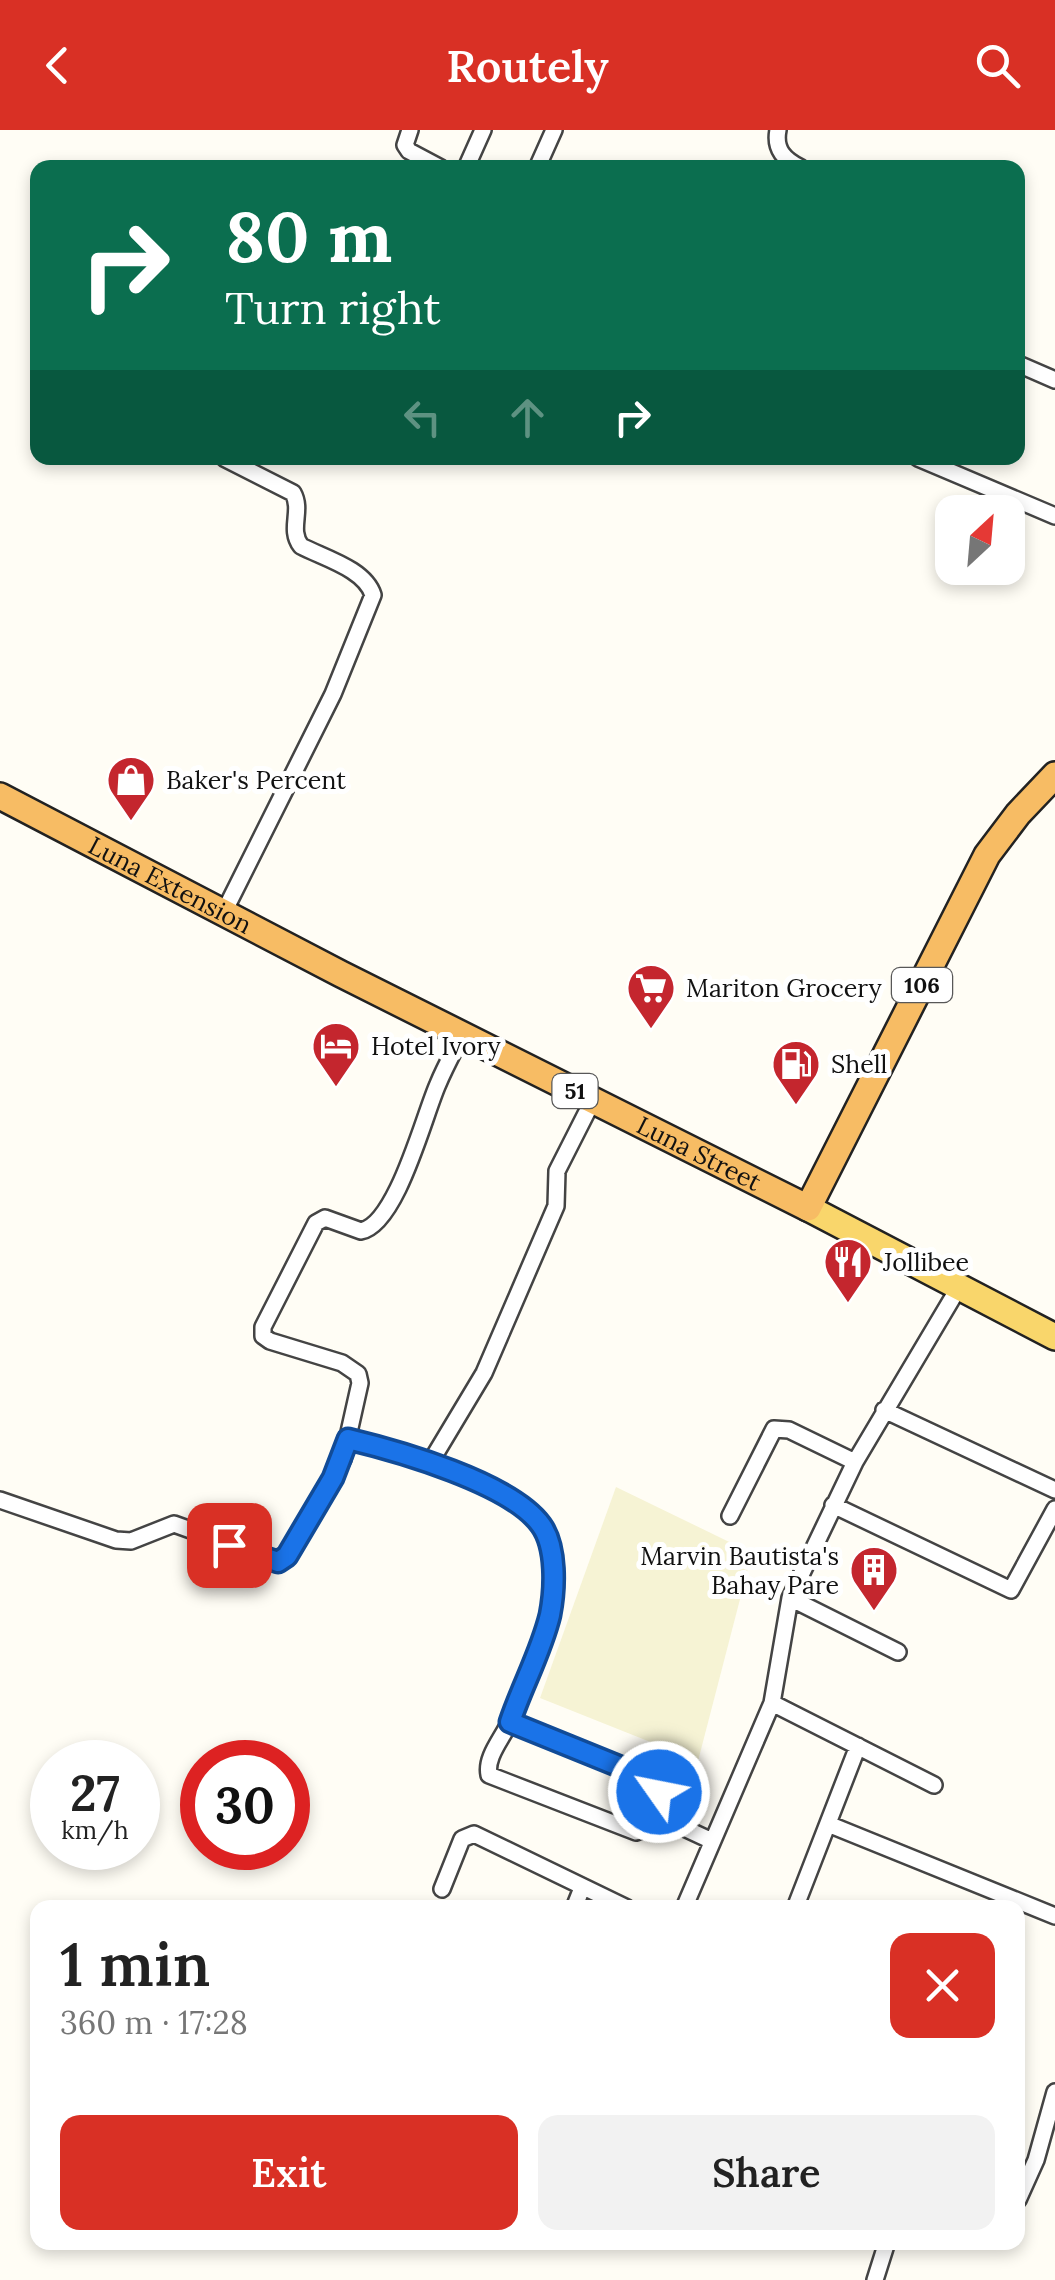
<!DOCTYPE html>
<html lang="en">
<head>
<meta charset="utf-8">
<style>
  :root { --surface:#fff; --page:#f2f2f2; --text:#222; --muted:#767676; --accent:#d93025 }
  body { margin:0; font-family:Lora,serif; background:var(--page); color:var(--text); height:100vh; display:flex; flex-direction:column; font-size:38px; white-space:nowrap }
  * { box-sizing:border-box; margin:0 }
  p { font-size:32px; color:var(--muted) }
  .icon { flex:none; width:55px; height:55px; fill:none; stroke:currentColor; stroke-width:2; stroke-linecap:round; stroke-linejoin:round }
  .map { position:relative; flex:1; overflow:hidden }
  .side { position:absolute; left:30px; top:1770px; width:995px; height:350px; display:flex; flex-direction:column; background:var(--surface); border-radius:20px; box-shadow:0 5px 15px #0003 }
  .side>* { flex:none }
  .guide { position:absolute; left:30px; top:30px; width:995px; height:305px; border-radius:20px; box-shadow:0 5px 15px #0003; background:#0b6e4f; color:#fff; overflow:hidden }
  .needle { width:65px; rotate:26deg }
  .tools { position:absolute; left:935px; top:365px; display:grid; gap:20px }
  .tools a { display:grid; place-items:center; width:90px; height:90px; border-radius:20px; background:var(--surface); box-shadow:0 5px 15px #0003; font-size:50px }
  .speed { position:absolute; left:30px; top:1610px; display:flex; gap:20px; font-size:50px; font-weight:700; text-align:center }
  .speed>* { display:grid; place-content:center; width:130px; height:130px; border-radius:50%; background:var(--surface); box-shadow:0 5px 15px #0003; line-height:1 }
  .speed small { font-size:25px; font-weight:400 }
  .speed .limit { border:15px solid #d22; background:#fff; color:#111 }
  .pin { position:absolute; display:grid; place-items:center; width:85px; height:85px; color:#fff; margin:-42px; border-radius:20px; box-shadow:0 5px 15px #0006 }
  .me { position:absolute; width:110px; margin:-55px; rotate:303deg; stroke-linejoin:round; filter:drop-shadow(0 0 8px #0008) }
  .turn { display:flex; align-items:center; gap:35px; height:210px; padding:0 30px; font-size:45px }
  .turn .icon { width:130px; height:130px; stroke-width:2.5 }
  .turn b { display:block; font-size:70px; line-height:85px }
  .lanes { display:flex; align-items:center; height:95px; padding:0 30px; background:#0003; justify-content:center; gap:50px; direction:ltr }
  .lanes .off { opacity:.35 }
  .round { display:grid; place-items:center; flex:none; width:105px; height:105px; border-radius:20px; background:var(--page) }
  .headline { display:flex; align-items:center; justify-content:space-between; height:170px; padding:0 30px }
  h1 { font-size:60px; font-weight:600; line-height:75px }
  .primary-button { display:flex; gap:20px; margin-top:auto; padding:20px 30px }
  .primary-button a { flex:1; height:115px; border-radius:20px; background:var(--accent); color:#fff; font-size:40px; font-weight:600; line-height:115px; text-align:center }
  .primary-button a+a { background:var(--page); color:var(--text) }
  header { display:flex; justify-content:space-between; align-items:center; height:130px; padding:0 30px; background:var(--accent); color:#fff; font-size:45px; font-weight:600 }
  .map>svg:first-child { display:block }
  .farmland { fill:#f6f3d4 }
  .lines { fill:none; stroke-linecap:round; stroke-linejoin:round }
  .minor-casing { stroke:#444; stroke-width:20 }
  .primary-casing { stroke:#222; stroke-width:30 }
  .trunk-casing { stroke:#222; stroke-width:30 }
  .minor { stroke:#fff; stroke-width:15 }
  .primary { stroke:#f9d66b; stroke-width:25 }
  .trunk { stroke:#f7bc64; stroke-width:25 }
  .route-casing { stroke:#114b97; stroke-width:25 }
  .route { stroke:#1a73e8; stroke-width:18 }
  .labels { text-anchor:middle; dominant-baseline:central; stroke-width:10; stroke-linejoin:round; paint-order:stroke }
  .shield { fill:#fff; stroke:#585858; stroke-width:2.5 }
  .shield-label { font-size:22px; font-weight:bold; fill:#111 }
  .poi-label { font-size:25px; fill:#111; stroke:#fff; text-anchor:start }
  .street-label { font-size:25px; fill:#111; stroke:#fff }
</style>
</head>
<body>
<header><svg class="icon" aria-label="back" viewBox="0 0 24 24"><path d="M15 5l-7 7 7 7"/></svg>Routely<svg class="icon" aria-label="search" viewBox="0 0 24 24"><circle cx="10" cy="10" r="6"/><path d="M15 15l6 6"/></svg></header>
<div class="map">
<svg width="1055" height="2150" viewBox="0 0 1055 2150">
  <rect width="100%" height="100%" fill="#fffdf5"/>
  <path class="farmland" d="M 616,1357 L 752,1423 L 698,1631 L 540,1568 Z"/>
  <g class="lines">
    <g class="minor-casing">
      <path id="minor" d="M 410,0 L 405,15 L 409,21 L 441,38
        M 778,0 C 774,20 785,30 801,38
        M 466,38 L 483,0
        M 537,38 L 554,0
        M 1018,234 L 1055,250
        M 224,328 L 293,363 C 303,381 288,399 301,416 C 324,428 365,439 373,465 L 333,564 L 224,782
        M 918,328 L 1055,386
        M 884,1280 L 1055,1360
        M 348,1309 C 395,1321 517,1355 542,1397 C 556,1419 555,1456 550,1481 C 543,1518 525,1554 511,1589 C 504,1607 485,1626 489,1645 L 636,1702 L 645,1699 L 654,1684
        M 430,1333 L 484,1243 L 556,1076 L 557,1041 L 593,970
        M 0,1370 L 116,1410 L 131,1411 L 174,1394 L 277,1431 L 287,1427 L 343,1329 L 360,1253 L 358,1244 L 342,1233 L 270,1211 L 263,1206 L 263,1197 L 316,1093 L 325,1088 L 361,1101 C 397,1094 424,985 438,954 C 445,937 454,921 462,905
        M 833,1375 L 1011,1460 L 1055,1379
        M 730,1386 L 774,1299 L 789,1300 L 855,1332
        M 790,1468 L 898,1522
        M 772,1573 L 934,1655
        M 510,1592 L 648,1648 L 658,1656 L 654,1684 L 712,1711
        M 828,1694 L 1055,1786
        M 442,1759 L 462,1709 L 474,1704 L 627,1778
        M 574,1778 L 582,1758
        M 684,1778 L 772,1573 L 790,1468 L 855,1332 L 959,1157
        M 795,1778 L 858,1616
        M 1018,2070 L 1036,2030 L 1055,1962
        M 875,2150 L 887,2112"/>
    </g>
    <g class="primary-casing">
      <path id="primary" d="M 808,1078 L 1055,1207"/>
    </g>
    <g class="trunk-casing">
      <g id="trunk">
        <path id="s1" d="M 0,666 L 341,844 L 808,1078 L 987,725 L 1018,684 L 1055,645"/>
      </g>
    </g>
    <use href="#minor" class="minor"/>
    <use href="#primary" class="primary"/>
    <use href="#trunk" class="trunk"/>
  </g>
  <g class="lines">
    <g class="route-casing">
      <path id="route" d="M 229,1415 L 278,1432 L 287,1426 L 333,1348 L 348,1309 C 398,1321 511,1353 541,1395 C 557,1417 555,1459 550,1485 C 541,1522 522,1556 510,1592 L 648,1648 L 659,1662"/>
    </g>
    <use href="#route" class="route"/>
  </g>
  <defs>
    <g id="shop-pin" transform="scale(2.5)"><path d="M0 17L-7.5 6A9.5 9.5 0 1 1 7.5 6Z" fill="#c4262e" stroke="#fff"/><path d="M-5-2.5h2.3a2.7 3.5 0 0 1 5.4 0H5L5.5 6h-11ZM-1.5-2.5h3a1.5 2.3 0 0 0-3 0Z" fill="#fff"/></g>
    <g id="supermarket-pin" transform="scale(2.5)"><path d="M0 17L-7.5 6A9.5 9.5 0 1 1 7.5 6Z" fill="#c4262e" stroke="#fff"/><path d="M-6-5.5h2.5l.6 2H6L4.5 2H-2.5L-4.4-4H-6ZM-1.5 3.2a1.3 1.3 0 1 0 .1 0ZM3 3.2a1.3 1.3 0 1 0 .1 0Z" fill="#fff"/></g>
    <g id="hotel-pin" transform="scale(2.5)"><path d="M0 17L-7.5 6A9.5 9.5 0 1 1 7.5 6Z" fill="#c4262e" stroke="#fff"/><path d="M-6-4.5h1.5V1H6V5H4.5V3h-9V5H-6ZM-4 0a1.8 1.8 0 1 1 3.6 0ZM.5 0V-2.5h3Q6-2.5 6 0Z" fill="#fff"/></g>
    <g id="fuel-pin" transform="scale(2.5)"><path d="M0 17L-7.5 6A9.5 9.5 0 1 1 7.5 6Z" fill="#c4262e" stroke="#fff"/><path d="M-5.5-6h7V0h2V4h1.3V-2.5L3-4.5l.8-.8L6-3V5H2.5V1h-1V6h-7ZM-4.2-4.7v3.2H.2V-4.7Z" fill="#fff"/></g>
    <g id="restaurant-pin" transform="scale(2.5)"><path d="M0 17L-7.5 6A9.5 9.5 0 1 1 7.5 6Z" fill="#c4262e" stroke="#fff"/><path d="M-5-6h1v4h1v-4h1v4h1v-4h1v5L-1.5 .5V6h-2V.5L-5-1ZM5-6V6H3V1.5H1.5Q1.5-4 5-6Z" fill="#fff"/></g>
    <g id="building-pin" transform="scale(2.5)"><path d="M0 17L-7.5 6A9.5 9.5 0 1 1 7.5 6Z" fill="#c4262e" stroke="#fff"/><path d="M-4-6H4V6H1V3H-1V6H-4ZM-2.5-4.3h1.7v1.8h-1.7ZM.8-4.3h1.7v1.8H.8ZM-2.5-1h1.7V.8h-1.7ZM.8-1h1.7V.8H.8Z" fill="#fff"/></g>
  </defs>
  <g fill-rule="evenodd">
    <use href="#shop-pin" x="131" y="650"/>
    <use href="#supermarket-pin" x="651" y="858"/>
    <use href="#hotel-pin" x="336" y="916"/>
    <use href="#fuel-pin" x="796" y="934"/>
    <use href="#restaurant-pin" x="848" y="1132"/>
    <use href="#building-pin" x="874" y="1440"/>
  </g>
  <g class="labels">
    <g class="shield">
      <rect x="892" y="838" width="60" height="34" rx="8"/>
      <rect x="552.5" y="944" width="45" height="34" rx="8"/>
    </g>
    <g class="shield-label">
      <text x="922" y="855">106</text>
      <text x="575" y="961">51</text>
    </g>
    <g class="poi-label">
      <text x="166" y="650">Baker's Percent</text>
      <text x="686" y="858">Mariton Grocery</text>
      <text x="371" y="916">Hotel Ivory</text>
      <text x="831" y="934">Shell</text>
      <text x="883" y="1132">Jollibee</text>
      <text x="839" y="1426" text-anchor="end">Marvin Bautista's<tspan x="839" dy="29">Bahay Pare</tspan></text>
    </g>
    <g class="street-label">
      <text stroke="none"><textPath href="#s1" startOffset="192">Luna Extension</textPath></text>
      <text stroke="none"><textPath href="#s1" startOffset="785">Luna Street</textPath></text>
    </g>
  </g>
</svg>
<div class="tools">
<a><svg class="needle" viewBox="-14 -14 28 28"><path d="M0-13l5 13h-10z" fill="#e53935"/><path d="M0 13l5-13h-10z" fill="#767676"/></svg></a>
</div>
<div class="speed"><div>27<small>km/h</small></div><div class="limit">30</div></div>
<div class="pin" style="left:229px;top:1415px;background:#d93025"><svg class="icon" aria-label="arrive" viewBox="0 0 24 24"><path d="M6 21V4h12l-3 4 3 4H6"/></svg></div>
<svg class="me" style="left:659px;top:1662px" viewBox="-20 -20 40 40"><circle r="17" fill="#1a73e8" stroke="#fff" stroke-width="3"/><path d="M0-11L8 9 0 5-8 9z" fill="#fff"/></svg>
<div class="guide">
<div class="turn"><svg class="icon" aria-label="right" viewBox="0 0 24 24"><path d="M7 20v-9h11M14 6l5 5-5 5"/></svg><div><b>80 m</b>Turn right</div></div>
<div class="lanes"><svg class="icon off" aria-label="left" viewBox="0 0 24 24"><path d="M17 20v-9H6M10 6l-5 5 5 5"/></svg><svg class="icon off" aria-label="ahead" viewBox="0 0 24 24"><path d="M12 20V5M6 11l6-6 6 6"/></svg><svg class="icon" aria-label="right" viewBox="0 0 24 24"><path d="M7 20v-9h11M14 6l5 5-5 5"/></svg></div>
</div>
<section class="side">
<div class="headline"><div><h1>1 min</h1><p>360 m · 17:28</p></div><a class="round" style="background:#d93025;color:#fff"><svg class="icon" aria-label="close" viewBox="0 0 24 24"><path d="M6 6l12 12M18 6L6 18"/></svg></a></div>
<div class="primary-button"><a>Exit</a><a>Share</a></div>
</section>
</div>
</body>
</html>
